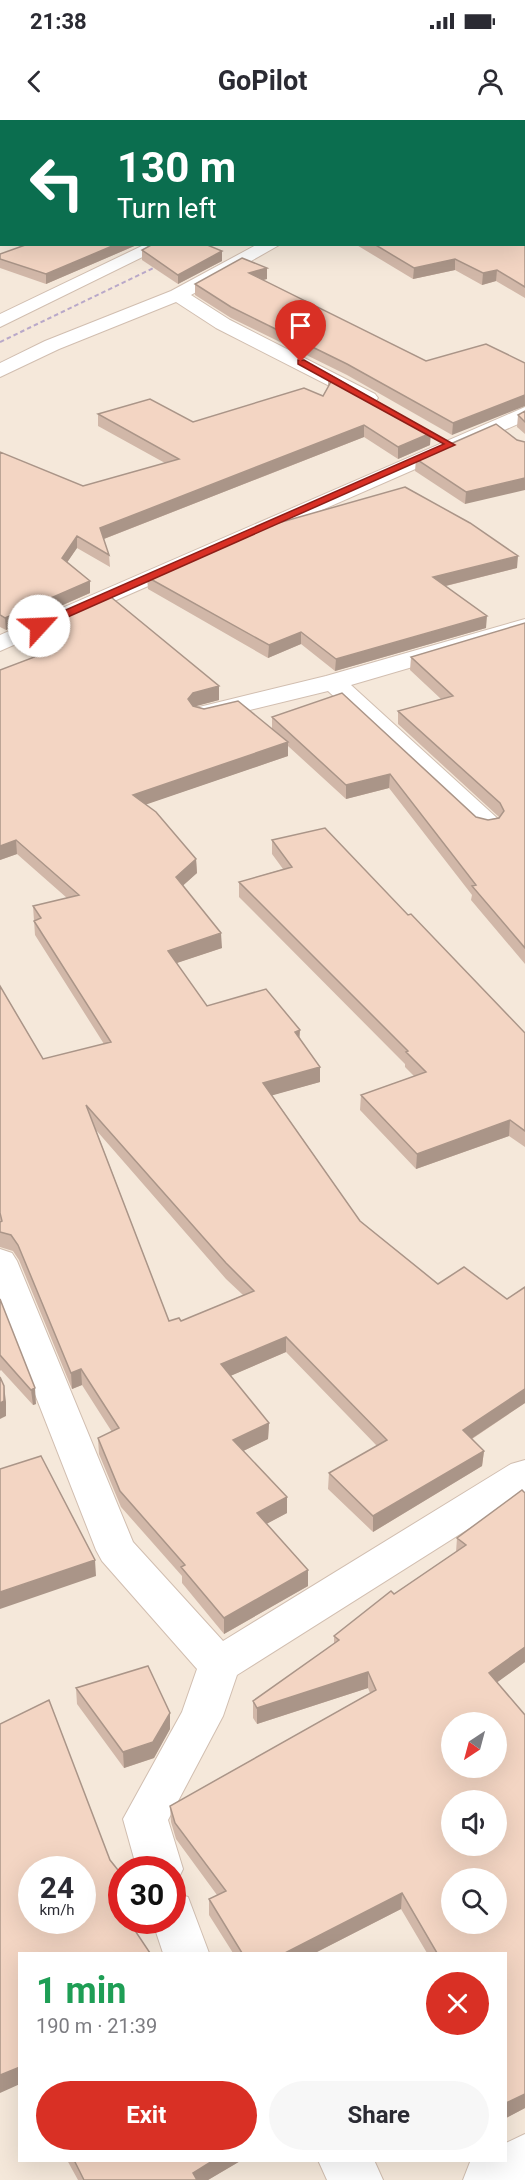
<!DOCTYPE html>
<html lang="en">
<head>
<meta charset="utf-8">
<style>
  :root { --surface:#fff; --page:#f7f7f7; --text:#2b2b33; --muted:#7c7c81; --accent:#d93025 }
  body { margin:0; font-family:Roboto,sans-serif; background:var(--page); color:var(--text); height:100vh; display:flex; flex-direction:column; font-size:22px; white-space:nowrap }
  * { box-sizing:border-box; margin:0 }
  p { font-size:20px; color:var(--muted) }
  .icon { flex:none; width:33px; height:33px; fill:none; stroke:currentColor; stroke-width:2; stroke-linecap:round; stroke-linejoin:round }
  .map { position:relative; flex:1; overflow:hidden }
  .sheet { position:absolute; left:18px; top:1832px; width:489px; height:210px; display:flex; flex-direction:column; background:var(--surface); border-radius:0px; box-shadow:0 6px 24px #0002 }
  .sheet>* { flex:none }
  .banner { position:absolute; left:0px; top:0px; width:525px; height:126px; box-shadow:0 6px 24px #0002; background:#0b6e4f; color:#fff; overflow:hidden }
  .needle { width:39px; rotate:216deg }
  .tools { position:absolute; left:441px; top:1592px; display:grid; gap:12px }
  .tools a { display:grid; place-items:center; width:66px; height:66px; border-radius:50%; background:var(--surface); box-shadow:0 6px 24px #0002; font-size:30px }
  .speed { position:absolute; left:18px; top:1736px; display:flex; gap:12px; font-size:30px; font-weight:700; text-align:center }
  .speed>* { display:grid; place-content:center; width:78px; height:78px; border-radius:50%; background:var(--surface); box-shadow:0 6px 24px #0002; line-height:1 }
  .speed small { font-size:15px; font-weight:400 }
  .speed .limit { border:9px solid #d22; background:#fff; color:#111 }
  .pin { position:absolute; display:grid; place-items:center; width:51px; height:51px; color:#fff; margin:-62px -26px; border-radius:50% 50% 50% 0; rotate:-45deg; box-shadow:0 0 6px #0007 }
  .pin .icon { rotate:45deg }
  .me { position:absolute; width:66px; margin:-33px; rotate:65deg; stroke-linejoin:round; filter:drop-shadow(0 0 4px #0008) }
  .turn { display:flex; align-items:center; gap:21px; height:126px; padding:0 18px; font-size:27px }
  .turn .icon { width:78px; height:78px; stroke-width:2.5 }
  .turn b { display:block; font-size:42px; line-height:51px }
  .round { display:grid; place-items:center; flex:none; width:63px; height:63px; border-radius:32px; background:var(--page) }
  .head { display:flex; align-items:center; justify-content:space-between; height:102px; padding:0 18px }
  h1 { font-size:36px; font-weight:700; line-height:45px; color:#1e9e55 }
  .primary-button { display:flex; gap:12px; margin-top:auto; padding:12px 18px }
  .primary-button a { flex:1; height:69px; border-radius:36px; background:var(--accent); color:#fff; font-size:24px; font-weight:700; line-height:69px; text-align:center }
  .primary-button a+a { background:var(--page); color:var(--text) }
  .status { display:flex; justify-content:space-between; align-items:center; height:42px; padding:0 30px; background:var(--surface); direction:ltr }
  .status svg { height:16px; fill:currentColor }
  header { display:flex; justify-content:space-between; align-items:center; height:78px; padding:0 18px; background:var(--surface); font-size:27px; font-weight:700 }
  .map>svg:first-child { display:block }
  .residential { fill:#f5e8da; fill-rule:evenodd }
  .lines { fill:none; stroke-linecap:round; stroke-linejoin:round }
  .minor-casing { stroke:#d1beb0; stroke-width:2 }
  .minor { fill:#fff; fill-rule:evenodd }
  .rail { stroke:#b9a8c9; stroke-width:2; stroke-dasharray:4.5 3; stroke-linecap:butt }
  .wall { fill:#d1b7a8; fill-rule:evenodd }
  .shaded-wall { fill:#aa9588 }
  .building { fill:#f3d5c3; stroke:#aa9588; stroke-width:1.5; fill-rule:evenodd }
  .route { fill:#d93025; stroke:#8d1f18; stroke-width:1.5 }
</style>
</head>
<body>
<div class="status"><b>21:38</b><svg viewBox="0 0 49 12"><path d="M0 12V9h3v3zM5 12V6h3v6zM10 12V3h3v9zM15 12V0h3v12zM26 1h20v11H26zM47 4h2v5h-2z"/></svg></div>
<header><svg class="icon" aria-label="back" viewBox="0 0 24 24"><path d="M15 5l-7 7 7 7"/></svg>GoPilot<svg class="icon" aria-label="person" viewBox="0 0 24 24"><circle cx="12" cy="8" r="4"/><path d="M4 21q1-7 8-7t8 7"/></svg></header>
<div class="map">
<svg width="525" height="2060" viewBox="0 0 525 2060">
  <rect width="100%" height="100%" fill="#fdf6ec"/>
  <path class="residential" d="M 0,0 L 525,0 L 525,2060 L 0,2060 ZM 2,2 L 524,2 L 524,124 L 2,124 ZM 452,1602 L 496,1602 L 496,1647 L 452,1647 ZM 452,1680 L 496,1680 L 496,1725 L 452,1725 ZM 32,1749 L 82,1749 L 82,1800 L 32,1800 ZM 122,1749 L 172,1749 L 172,1800 L 122,1800 ZM 452,1758 L 496,1758 L 496,1803 L 452,1803 ZM 20,1833 L 506,1833 L 506,2040 L 20,2040 Z"/>
  <g class="lines">
    <g class="minor-casing">
      <path id="minor" d="M 402,0 L 420,0 L 401,2 Z
        M 146,124 L 169,124 L 0,207 L 0,194 Z
        M 258,124 L 281,124 L 191,175 L 230,200 L 375,274 L 378,278 L 375,282 L 361,282 L 216,208 L 176,182 L 59,229 L 0,257 L 0,243 L 45,221 L 171,171 Z
        M 525,287 L 525,301 L 0,531 L 0,515 Z
        M 525,499 L 525,514 L 351,565 L 497,698 L 501,704 L 497,710 L 487,712 L 477,710 L 328,571 L 204,601 L 195,598 L 191,593 L 195,588 L 326,556 Z
        M 0,1129 L 12,1133 L 17,1141 L 133,1422 L 223,1521 L 511,1344 L 525,1340 L 525,1373 L 237,1555 L 223,1596 L 168,1700 L 183,1749 L 176,1763 L 172,1764 L 172,1749 L 137,1749 L 123,1699 L 182,1592 L 197,1549 L 102,1441 L 96,1430 L 0,1185 Z
        M 172,1772 L 188,1777 L 209,1833 L 163,1833 L 152,1800 L 172,1800 Z
        M 525,2014 L 525,2060 L 463,2060 L 470,2042 L 474,2040 L 506,2040 L 506,2023 Z
        M 318,2040 L 374,2040 L 383,2060 L 327,2060 Z"/>
    </g>
    <use href="#minor" class="minor"/>
    <path class="rail" d="M 459,2 L 462,0
      M 0,222 L 168,141"/>
  </g>
  <path class="wall" d="M 2,80 L 2,119 L 0,119 L 0,81 Z
    M 525,88 L 525,178 L 496,161 L 482,165 L 455,150 L 413,159 L 355,124 L 524,124 Z
    M 14,124 L 139,124 L 46,164 L 0,148 L 0,134 L 21,127 Z
    M 142,130 L 222,141 L 178,164 L 142,140 Z
    M 267,148 L 267,159 L 262,160 L 426,241 L 486,224 L 452,315 L 347,255 L 231,198 L 195,175 L 195,164 Z
    M 328,254 L 430,325 L 398,339 L 364,317 L 104,419 L 109,435 L 110,447 L 77,428 L 67,442 L 90,461 L 90,473 L 6,510 L 0,507 L 0,332 L 83,366 L 165,343 L 98,306 L 98,294 L 193,302 L 323,276 L 329,266 L 328,266 Z
    M 525,291 L 525,314 L 517,307 L 518,295 Z
    M 517,320 L 465,384 L 415,351 L 416,339 Z
    M 517,448 L 446,466 L 486,508 L 335,551 L 301,524 L 268,538 L 148,469 L 147,457 Z
    M 525,503 L 525,844 L 471,780 L 472,775 L 389,668 L 346,679 L 288,626 L 288,636 L 146,684 L 196,739 L 197,753 L 183,765 L 222,828 L 176,843 L 207,886 L 300,918 L 320,962 L 272,975 L 360,1101 L 438,1164 L 507,1179 L 525,1167 L 525,1283 L 472,1319 L 484,1331 L 482,1346 L 373,1412 L 328,1369 L 329,1353 L 377,1326 L 286,1232 L 230,1256 L 269,1303 L 268,1319 L 243,1331 L 287,1377 L 287,1393 L 266,1404 L 308,1466 L 224,1514 L 182,1463 L 182,1456 L 121,1387 L 99,1334 L 98,1318 L 112,1312 L 82,1265 L 72,1269 L 19,1140 L 13,1131 L 0,1127 L 0,866 L 43,939 L 104,924 L 35,815 L 33,786 L 67,778 L 17,734 L 0,740 L 0,550 L 47,532 L 27,522 L 26,508 L 219,580 L 195,586 L 272,609 L 272,597 L 342,573 L 476,697 L 488,700 L 499,697 L 398,604 L 398,591 L 441,579 L 410,550 L 411,537 ZM 96,1010 L 226,1159 L 243,1175 L 181,1201 L 169,1201 Z
    M 272,720 L 408,795 L 525,913 L 525,1027 L 509,1016 L 416,1049 L 360,990 L 361,975 L 414,956 L 405,947 L 405,944 L 239,777 L 239,762 L 283,749 L 272,734 Z
    M 0,1179 L 36,1284 L 33,1285 L 1,1250 L 0,1251 Z
    M 525,1373 L 525,1542 L 497,1562 L 525,1988 L 506,1998 L 506,1833 L 427,1833 L 401,1789 L 315,1833 L 233,1833 L 209,1795 L 209,1779 L 217,1775 L 176,1719 L 171,1702 L 170,1686 L 370,1573 L 368,1568 L 257,1604 L 253,1598 L 253,1581 L 334,1524 L 334,1516 L 394,1474 L 456,1432 L 457,1418 Z
    M 76,1568 L 170,1593 L 170,1609 L 154,1638 L 124,1648 L 77,1584 Z
    M 67,2040 L 242,2040 L 208,2060 L 78,2060 Z"/>
  <path class="shaded-wall" d="M 355,0 L 388,0 L 383,2 L 349,2 Z
    M 0,68 L 1,68 L 2,77 L 0,78 Z
    M 117,124 L 139,124 L 46,164 L 46,154 Z
    M 222,131 L 222,141 L 178,164 L 178,155 Z
    M 455,139 L 455,150 L 413,159 L 414,148 Z
    M 267,148 L 267,159 L 249,164 L 249,153 Z
    M 497,150 L 496,161 L 482,165 L 483,153 Z
    M 525,275 L 525,286 L 452,315 L 453,303 Z
    M 364,305 L 364,317 L 101,420 L 100,408 Z
    M 431,313 L 430,325 L 398,339 L 398,327 Z
    M 525,358 L 525,370 L 465,384 L 466,372 Z
    M 77,416 L 77,428 L 62,450 L 62,438 Z
    M 518,436 L 517,448 L 433,469 L 433,457 Z
    M 90,461 L 90,473 L 6,510 L 5,498 Z
    M 487,496 L 486,508 L 335,551 L 336,539 Z
    M 301,512 L 301,524 L 268,538 L 269,525 Z
    M 219,566 L 219,580 L 193,587 L 188,579 L 193,573 Z
    M 288,622 L 288,636 L 133,689 L 133,675 Z
    M 390,654 L 389,668 L 346,679 L 346,665 Z
    M 16,720 L 17,734 L 0,740 L 0,726 Z
    M 196,739 L 197,753 L 177,771 L 176,757 Z
    M 221,813 L 222,828 L 168,846 L 168,831 Z
    M 300,910 L 299,925 L 295,912 Z
    M 320,947 L 320,962 L 263,978 L 263,963 Z
    M 510,1000 L 509,1016 L 416,1049 L 417,1034 Z
    M 286,1217 L 286,1232 L 221,1260 L 221,1244 Z
    M 81,1249 L 82,1265 L 72,1269 L 71,1253 Z
    M 4,1266 L 6,1282 L 6,1296 L 0,1299 L 0,1283 Z
    M 35,1268 L 36,1284 L 33,1285 L 31,1270 Z
    M 525,1269 L 525,1283 L 462,1325 L 463,1310 Z
    M 269,1303 L 268,1319 L 233,1336 L 233,1320 Z
    M 484,1331 L 482,1346 L 373,1412 L 373,1396 Z
    M 287,1377 L 287,1393 L 257,1409 L 257,1393 Z
    M 95,1440 L 96,1456 L 0,1489 L 0,1472 Z
    M 308,1450 L 308,1466 L 224,1514 L 224,1498 Z
    M 525,1527 L 525,1542 L 488,1569 L 489,1553 Z
    M 368,1552 L 368,1568 L 257,1604 L 257,1588 Z
    M 170,1593 L 170,1609 L 154,1638 L 124,1648 L 123,1632 Z
    M 402,1773 L 401,1789 L 315,1833 L 285,1833 Z
    M 20,1947 L 20,1964 L 0,1973 L 0,1955 Z
    M 525,1974 L 525,1988 L 506,1998 L 506,1983 Z
    M 214,2040 L 242,2040 L 208,2060 L 193,2060 L 193,2053 Z"/>
  <path class="building" d="M 3,0 L 355,0 L 349,2 L 3,2 Z
    M 2,6 L 2,68 L 0,68 L 0,7 Z
    M 2,80 L 2,110 L 0,110 L 0,81 Z
    M 524,88 L 525,88 L 525,167 L 497,150 L 483,153 L 455,139 L 414,148 L 374,124 L 524,124 Z
    M 28,124 L 117,124 L 46,154 L 0,139 L 0,134 Z
    M 153,124 L 205,124 L 222,131 L 178,155 L 142,130 Z
    M 242,138 L 267,148 L 249,153 L 426,241 L 486,224 L 525,243 L 525,275 L 453,303 L 347,244 L 231,187 L 195,164 Z
    M 328,254 L 431,313 L 398,327 L 364,305 L 100,408 L 109,435 L 77,416 L 62,438 L 90,461 L 5,498 L 0,495 L 0,332 L 83,366 L 179,339 L 98,294 L 150,279 L 193,302 L 304,268 L 323,276 L 333,258 Z
    M 525,291 L 525,302 L 518,295 Z
    M 496,304 L 517,320 L 525,322 L 525,358 L 466,372 L 416,339 Z
    M 405,367 L 470,403 L 518,436 L 433,457 L 487,496 L 336,539 L 301,512 L 269,525 L 147,457 L 257,409 Z
    M 106,473 L 219,566 L 193,573 L 188,579 L 193,586 L 204,589 L 238,581 L 288,622 L 133,675 L 156,692 L 196,739 L 176,757 L 221,813 L 168,831 L 207,886 L 266,869 L 300,910 L 295,912 L 320,947 L 263,963 L 360,1101 L 438,1164 L 464,1147 L 507,1179 L 525,1167 L 525,1269 L 463,1310 L 484,1331 L 373,1396 L 329,1353 L 387,1320 L 286,1217 L 221,1244 L 269,1303 L 233,1320 L 287,1377 L 257,1393 L 308,1450 L 224,1498 L 181,1447 L 185,1445 L 120,1371 L 98,1318 L 119,1308 L 81,1249 L 71,1253 L 18,1125 L 11,1115 L 0,1112 L 0,1102 L 2,1101 L 0,1093 L 0,866 L 43,939 L 111,922 L 34,801 L 41,798 L 33,786 L 79,775 L 16,720 L 0,726 L 0,550 L 61,527 L 26,508 ZM 86,985 L 226,1143 L 254,1171 L 181,1201 L 179,1198 L 169,1201 Z
    M 525,503 L 525,828 L 472,766 L 476,765 L 390,654 L 346,665 L 272,597 L 342,573 L 476,697 L 488,700 L 499,698 L 504,691 L 500,683 L 398,591 L 453,576 L 411,537 Z
    M 325,708 L 408,795 L 411,794 L 525,913 L 525,1011 L 510,1000 L 417,1034 L 361,975 L 426,952 L 406,932 L 408,931 L 239,762 L 292,747 L 272,720 Z
    M 0,1179 L 35,1268 L 31,1270 L 0,1235 Z
    M 0,1257 L 4,1266 L 4,1281 L 0,1283 Z
    M 41,1336 L 95,1440 L 0,1472 L 0,1349 Z
    M 522,1370 L 525,1373 L 525,1527 L 489,1553 L 525,1595 L 525,1974 L 506,1983 L 506,1833 L 437,1833 L 402,1773 L 285,1833 L 242,1833 L 209,1779 L 226,1771 L 175,1703 L 170,1686 L 376,1570 L 368,1552 L 257,1588 L 253,1581 L 339,1520 L 334,1516 L 391,1471 L 394,1474 L 466,1425 L 457,1418 ZM 452,1602 L 496,1602 L 496,1647 L 452,1647 ZM 452,1680 L 496,1680 L 496,1725 L 452,1725 ZM 452,1758 L 496,1758 L 496,1803 L 452,1803 Z
    M 148,1546 L 170,1593 L 153,1622 L 123,1632 L 76,1568 Z
    M 49,1580 L 110,1740 L 122,1755 L 122,1785 L 119,1786 L 122,1789 L 122,1800 L 128,1800 L 150,1833 L 20,1833 L 20,1947 L 0,1955 L 0,1604 ZM 32,1749 L 82,1749 L 82,1800 L 32,1800 Z
    M 74,2040 L 214,2040 L 193,2053 L 197,2060 L 84,2060 Z"/>
  <path class="route" d="M 298,240 L 304,240 L 455,325 L 43,508 L 36,508 L 36,503 L 444,324 L 298,244 Z"/>
</svg>
<div class="tools">
<a><svg class="needle" viewBox="-14 -14 28 28"><path d="M0-13l5 13h-10z" fill="#e53935"/><path d="M0 13l5-13h-10z" fill="#7c7c81"/></svg></a>
<a><svg class="icon" aria-label="sound" viewBox="0 0 24 24"><path d="M4 9h4l5-4v14l-5-4H4zM17 9q2 3 0 6"/></svg></a>
<a><svg class="icon" aria-label="search" viewBox="0 0 24 24"><circle cx="10" cy="10" r="6"/><path d="M15 15l6 6"/></svg></a>
</div>
<div class="speed"><div>24<small>km/h</small></div><div class="limit">30</div></div>
<div class="pin" style="left:301px;top:242px;background:#d93025"><svg class="icon" aria-label="arrive" viewBox="0 0 24 24"><path d="M6 21V4h12l-3 4 3 4H6"/></svg></div>
<svg class="me" style="left:39px;top:506px" viewBox="-20 -20 40 40"><circle r="19" fill="#fff"/><path d="M0-13L10 11 0 6-10 11z" fill="#d93025"/></svg>
<div class="banner">
<div class="turn"><svg class="icon" aria-label="left" viewBox="0 0 24 24"><path d="M17 20v-9H6M10 6l-5 5 5 5"/></svg><div><b>130 m</b>Turn left</div></div>
</div>
<section class="sheet">
<div class="head"><div><h1>1 min</h1><p>190 m · 21:39</p></div><a class="round" style="background:#d93025;color:#fff"><svg class="icon" aria-label="close" viewBox="0 0 24 24"><path d="M6 6l12 12M18 6L6 18"/></svg></a></div>
<div class="primary-button"><a>Exit</a><a>Share</a></div>
</section>
</div>
</body>
</html>
